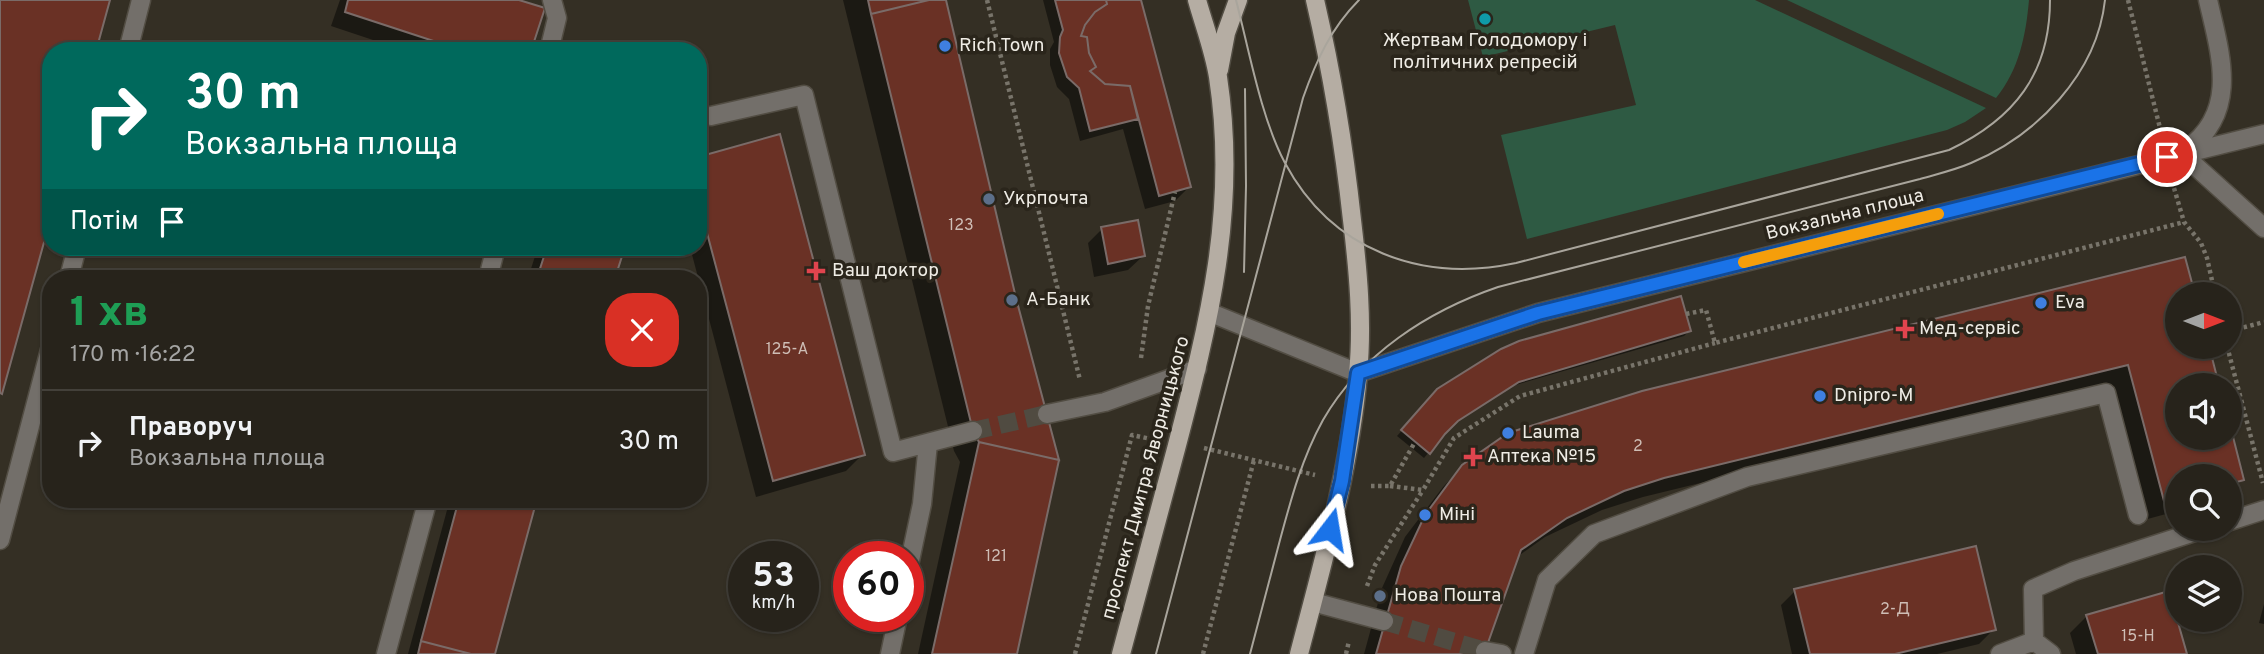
<!DOCTYPE html>
<html lang="uk">
<head>
<meta charset="utf-8">
<style>
  :root { --surface:#27231b; --page:#2f2b24; --text:#f1f3f6; --muted:#a4a4a3; --line:#43403a }
  body { margin:0; font-family:Overpass,sans-serif; background:var(--page); color:var(--text); height:100vh; display:flex; flex-direction:column; font-size:26px; white-space:nowrap }
  * { box-sizing:border-box; margin:0 }
  p { font-size:23px; color:var(--muted) }
  .icon { flex:none; width:38px; height:38px; fill:none; stroke:currentColor; stroke-width:2; stroke-linecap:round; stroke-linejoin:round }
  .map { position:relative; flex:1; overflow:hidden }
  .sheet { position:absolute; left:42px; top:270px; width:665px; height:238px; display:flex; flex-direction:column; background:var(--surface); border-radius:28px; box-shadow:0 2px 5px #0004,0 0 0 2px var(--line) }
  .sheet>* { flex:none }
  .banner { position:absolute; left:42px; top:42px; width:665px; height:214px; border-radius:28px; box-shadow:0 2px 5px #0004,0 0 0 2px var(--line); background:#00695c; color:#fff; overflow:hidden }
  .needle { width:46px; rotate:90deg }
  .controls { position:absolute; left:2165px; top:282px; display:grid; gap:14px }
  .controls a { display:grid; place-items:center; width:77px; height:77px; border-radius:50%; background:var(--surface); box-shadow:0 2px 5px #0004,0 0 0 2px var(--line); font-size:35px }
  .speed { position:absolute; left:728px; top:541px; display:flex; gap:14px; font-size:35px; font-weight:700; text-align:center }
  .speed>* { display:grid; place-content:center; width:91px; height:91px; border-radius:50%; background:var(--surface); box-shadow:0 2px 5px #0004,0 0 0 2px var(--line); line-height:1 }
  .speed small { font-size:18px; font-weight:400 }
  .speed .limit { border:10px solid #d22; background:#fff; color:#111 }
  .pin { position:absolute; display:grid; place-items:center; width:60px; height:60px; color:#fff; margin:-30px; border:4px solid #fff; border-radius:50%; box-shadow:0 2px 7px #0007 }
  .me { position:absolute; width:77px; margin:-38px; rotate:14deg; stroke-linejoin:round; filter:drop-shadow(0 0 5px #0008) }
  .turn { display:flex; align-items:center; gap:24px; height:147px; padding:0 28px; font-size:32px }
  .turn .icon { width:91px; height:91px; stroke-width:2.5 }
  .turn b { display:block; font-size:49px; line-height:60px }
  .then { display:flex; align-items:center; height:66px; padding:0 28px; background:#0003; gap:14px; font-size:26px }
  .round { display:grid; place-items:center; flex:none; width:74px; height:74px; border-radius:28px; background:var(--page) }
  .headline { display:flex; align-items:center; justify-content:space-between; height:119px; padding:0 28px }
  h1 { font-size:42px; font-weight:800; line-height:52px; color:#1e9e55 }
  ul { padding:0; list-style:none }
  li { display:flex; align-items:center; gap:21px; height:105px; padding:0 28px; border-top:2px solid var(--line) }
  li div { flex:1 }
  li b { display:block; font-size:26px }
  li em { font-style:normal }
  .map>svg:first-child { display:block }
  .green { fill:#2e5a43 }
  .shadow { fill:#0007 }
  .building { fill:#6a3125; stroke:#7a6b68; stroke-width:2 }
  .lines { fill:none; stroke-linecap:round; stroke-linejoin:round }
  .minor-tunnel { stroke:#504b41; stroke-width:18; stroke-dasharray:18 9; stroke-linecap:butt }
  .minor-casing { stroke:#524d43; stroke-width:21 }
  .major-casing { stroke:#524d43; stroke-width:21 }
  .path { stroke:#78746a; stroke-width:4.5; stroke-dasharray:3.5 3.5; stroke-linecap:butt }
  .minor { stroke:#736f6a; stroke-width:18 }
  .major { stroke:#b5ada3; stroke-width:18 }
  .tram { stroke:#a9a59c; stroke-width:2 }
  .route-casing { stroke:#114b97; stroke-width:18 }
  .route { stroke:#1a73e8; stroke-width:12 }
  .slow { stroke:#f59e0b; stroke-width:12 }
  .culture-dot { fill:#0f9aa8; stroke:#2a251b; stroke-width:2.5 }
  .shop-dot { fill:#3f7fe0; stroke:#2a251b; stroke-width:2.5 }
  .service-dot { fill:#5c6f8a; stroke:#2a251b; stroke-width:2.5 }
  .health-dot { fill:#e0444e; stroke:#2a251b; stroke-width:2.5 }
  .labels { text-anchor:middle; dominant-baseline:central; stroke-width:7; stroke-linejoin:round; paint-order:stroke }
  .number-label { font-size:16px; fill:#cebdb5 }
  .poi-label { font-size:19px; fill:#efece5; stroke:#2a251b; text-anchor:start }
  .street-label { font-size:19px; fill:#efece5; stroke:#2a251b }
</style>
</head>
<body>
<div class="map">
<svg width="2264" height="654" viewBox="0 0 2264 654">
  <rect width="100%" height="100%" fill="#342f24"/>
  <path class="green" d="M 1468,0 L 1755,0 L 1986,108 L 1965,122 L 1947,130 L 1527,239 L 1501,135 L 1636,105 L 1615,25 L 1483,57 Z
    M 1787,0 L 2029,0 C 2026,35 2019,70 1996,98 Z"/>
  <path class="shadow" d="M 340,0 L 513,0 L 529,51 L 406,51 L 331,26 Z
    M 843,0 L 944,0 L 1015,654 L 918,654 L 960,462 L 954,451 Z
    M 1043,0 L 1139,0 L 1189,187 L 1175,201 L 1145,209 L 1123,129 L 1080,141 L 1069,99 L 1057,87 L 1050,65 L 1050,49 L 1054,42 Z
    M 698,158 L 863,454 L 846,471 L 756,497 L 690,247 L 698,247 Z
    M 1102,229 L 1143,256 L 1128,270 L 1094,277 L 1088,243 Z
    M 538,247 L 623,247 L 613,278 L 528,278 Z
    M 2184,259 L 2193,294 L 2177,294 L 2177,346 L 2217,385 L 2177,385 L 2177,438 L 2230,438 L 2230,432 L 2242,480 L 2230,492 L 2230,476 L 2177,476 L 2177,511 L 2144,520 L 2109,383 L 1643,497 L 1602,510 L 1545,537 L 1517,557 L 1482,654 L 1364,654 L 1382,588 L 1405,537 L 1443,487 L 1463,466 Z
    M 1689,331 L 1684,336 L 1512,386 L 1451,426 L 1424,458 L 1397,436 L 1432,397 Z
    M 450,499 L 535,499 L 493,654 L 408,654 Z
    M 1795,591 L 1994,629 L 1979,644 L 1937,654 L 1792,654 L 1781,605 Z
    M 2264,604 L 2264,624 L 2259,623 Z
    M 2087,616 L 2186,654 L 2076,654 L 2070,633 Z"/>
  <path class="building" d="M 0,0 L 110,0 L 96,51 L 51,51 L 51,217 L 2,394 L 0,393 Z
    M 348,0 L 519,0 L 545,8 L 531,51 L 464,51 L 345,12 Z
    M 868,0 L 929,0 L 871,14 Z
    M 929,0 L 946,0 L 1016,298 L 1059,460 L 979,442 L 973,431 L 871,14 Z
    M 1055,0 L 1106,0 L 1107,4 L 1095,12 L 1085,25 L 1081,36 L 1087,37 L 1089,53 L 1096,67 L 1090,71 L 1105,84 L 1130,86 L 1138,119 L 1090,131 L 1079,88 L 1067,77 L 1059,53 L 1060,37 L 1063,30 Z
    M 1106,0 L 1141,0 L 1191,187 L 1159,196 L 1130,86 L 1105,84 L 1090,71 L 1096,67 L 1089,53 L 1087,37 L 1081,36 L 1085,25 L 1095,12 L 1107,4 Z
    M 780,134 L 865,455 L 773,481 L 698,199 L 698,157 Z
    M 1138,220 L 1145,256 L 1108,264 L 1101,227 Z
    M 547,247 L 625,247 L 615,278 L 537,278 Z
    M 2185,257 L 2195,294 L 2177,294 L 2177,346 L 2209,346 L 2219,385 L 2177,385 L 2177,438 L 2230,438 L 2230,425 L 2244,480 L 2230,484 L 2230,476 L 2177,476 L 2177,498 L 2164,501 L 2128,365 L 1664,478 L 1624,491 L 1567,518 L 1521,550 L 1484,654 L 1376,654 L 1401,566 L 1425,515 L 1462,465 L 1508,433 L 1642,391 Z
    M 1681,296 L 1691,331 L 1519,382 L 1458,421 L 1445,434 L 1430,454 L 1401,430 L 1437,389 L 1501,349 L 1519,341 Z
    M 979,442 L 1059,460 L 1017,654 L 932,654 Z
    M 459,499 L 537,499 L 495,654 L 471,654 L 421,641 Z
    M 1976,546 L 1996,630 L 1895,654 L 1810,654 L 1794,589 Z
    M 2169,591 L 2187,654 L 2098,654 L 2086,615 Z
    M 421,641 L 471,654 L 418,654 Z"/>
  <g class="lines">
    <path class="minor-tunnel" d="M 973,431 L 1047,414
      M 1384,621 L 1485,651"/>
    <g class="minor-casing">
      <path id="minor" d="M 128,51 L 141,0
        M 549,51 L 557,18 L 552,0
        M 711,116 L 804,95 L 893,452 L 973,431
        M 2187,149 C 2240,111 2220,53 2208,0
        M 2181,153 L 2264,228
        M 69,278 L 77,247
        M 488,278 L 496,247
        M 1211,313 L 1358,373 L 1538,313 L 2264,134
        M 1047,414 L 1105,402 L 1197,369
        M 2230,521 L 2264,510
        M 0,540 L 51,346
        M 908,570 L 922,504 L 928,443
        M 1313,602 L 1384,621
        M 2034,641 L 2033,589 L 2074,571 L 2207,528
        M 1485,651 L 1502,654
        M 386,654 L 428,499
        M 890,654 L 898,616
        M 1524,654 L 1547,580 L 1594,534 L 1747,477 L 2106,393 L 2138,515
        M 2000,654 L 2034,641 L 2051,654"/>
    </g>
    <g class="major-casing">
      <path id="major" d="M 1219,70 L 1226,33 L 1238,0
        M 1121,654 C 1139,586 1158,517 1176,449 C 1209,323 1238,208 1218,77 C 1214,51 1204,25 1197,0
        M 1299,654 C 1323,562 1350,468 1358,374 C 1363,323 1358,270 1352,220 C 1344,146 1332,73 1315,0"/>
    </g>
    <path class="path" d="M 987,0 L 1080,380
      M 2128,0 L 2161,132
      M 2174,188 L 2184,222 L 2201,243 L 2207,258 L 2215,294
      M 1686,314 L 1706,310 L 1715,343 L 2184,222
      M 2230,331 L 2264,322
      M 2227,346 L 2263,483
      M 1141,358 L 1148,306 L 1175,192
      M 1204,448 L 1315,475
      M 1371,486 L 1390,486 L 1415,442
      M 1390,486 L 1423,490 L 1454,438 L 1520,396 L 1715,343
      M 1367,586 L 1375,565 L 1423,490
      M 1075,654 L 1132,435 L 1151,439
      M 1203,654 L 1254,460
      M 1346,654 L 1349,641"/>
    <use href="#minor" class="minor"/>
    <use href="#major" class="major"/>
    <path class="tram" d="M 1236,0 C 1249,50 1261,118 1285,163 C 1332,251 1422,283 1516,263 L 1949,150 C 2014,119 2050,74 2050,0
      M 1244,272 L 1246,186 L 1245,89
      M 1156,654 L 1303,98 C 1316,61 1331,28 1359,0
      M 1250,654 C 1260,616 1270,578 1280,540 C 1291,499 1302,458 1323,420 C 1361,354 1428,311 1498,287 L 1920,179 C 1937,174 1955,170 1971,163 C 2037,135 2097,74 2105,0"/>
  </g>
  <g class="lines">
    <g class="route-casing">
      <path id="route" d="M 1330,529 L 1342,481 L 1358,373 L 1538,313 L 2167,157"/>
    </g>
    <use href="#route" class="route"/>
    <path class="slow" d="M 1744,262 L 1938,214"/>
  </g>
  <circle class="culture-dot" cx="1485" cy="19" r="7"/>
  <g class="shop-dot">
    <circle cx="945" cy="46" r="7"/>
    <circle cx="2041" cy="303" r="7"/>
    <circle cx="1820" cy="396" r="7"/>
    <circle cx="1508" cy="433" r="7"/>
    <circle cx="1425" cy="515" r="7"/>
  </g>
  <g class="service-dot">
    <circle cx="989" cy="199" r="7"/>
    <circle cx="1012" cy="300" r="7"/>
    <circle cx="1380" cy="596" r="7"/>
  </g>
  <g class="health-dot">
    <path d="M812.5 260.5h7v7h7v7h-7v7h-7v-7h-7v-7h7z"/>
    <path d="M1901.5 318.5h7v7h7v7h-7v7h-7v-7h-7v-7h7z"/>
    <path d="M1469.5 446.5h7v7h7v7h-7v7h-7v-7h-7v-7h7z"/>
  </g>
  <g class="labels">
    <g class="number-label">
      <text x="961" y="226">123</text>
      <text x="787" y="350">125-А</text>
      <text x="1638" y="447">2</text>
      <text x="996" y="557">121</text>
      <text x="1895" y="610">2-Д</text>
      <text x="2138" y="637">15-Н</text>
    </g>
    <g class="poi-label">
      <text x="1485" y="41" text-anchor="middle">Жертвам Голодомору і<tspan x="1485" dy="22">політичних репресій</tspan></text>
      <text x="959" y="46">Rich Town</text>
      <text x="1003" y="199">Укрпочта</text>
      <text x="832" y="271">Ваш доктор</text>
      <text x="1026" y="300">А-Банк</text>
      <text x="2055" y="303">Eva</text>
      <text x="1919" y="329">Мед-сервіс</text>
      <text x="1834" y="396">Dnipro-M</text>
      <text x="1522" y="433">Lauma</text>
      <text x="1487" y="457">Аптека №15</text>
      <text x="1439" y="515">Міні</text>
      <text x="1394" y="596">Нова Пошта</text>
    </g>
    <g class="street-label">
      <text transform="translate(1845 215) rotate(-14)">Вокзальна площа</text>
      <text transform="translate(1146 478) rotate(-75)">проспект Дмитра Яворницького</text>
    </g>
  </g>
</svg>
<div class="controls">
<a><svg class="needle" viewBox="-14 -14 28 28"><path d="M0-13l5 13h-10z" fill="#e53935"/><path d="M0 13l5-13h-10z" fill="#a4a4a3"/></svg></a>
<a><svg class="icon" aria-label="sound" viewBox="0 0 24 24"><path d="M4 9h4l5-4v14l-5-4H4zM17 9q2 3 0 6"/></svg></a>
<a><svg class="icon" aria-label="search" viewBox="0 0 24 24"><circle cx="10" cy="10" r="6"/><path d="M15 15l6 6"/></svg></a>
<a><svg class="icon" aria-label="layers" viewBox="0 0 24 24"><path d="M12 4l9 5-9 5-9-5zM3 14l9 5 9-5"/></svg></a>
</div>
<div class="speed"><div>53<small>km/h</small></div><div class="limit">60</div></div>
<div class="pin" style="left:2167px;top:157px;background:#d93025"><svg class="icon" aria-label="arrive" viewBox="0 0 24 24"><path d="M6 21V4h12l-3 4 3 4H6"/></svg></div>
<svg class="me" style="left:1330px;top:529px" viewBox="-20 -20 40 40"><path d="M0-17L14 15 0 8-14 15z" fill="#1a73e8" stroke="#fff" stroke-width="4"/></svg>
<div class="banner">
<div class="turn"><svg class="icon" aria-label="right" viewBox="0 0 24 24"><path d="M7 20v-9h11M14 6l5 5-5 5"/></svg><div><b>30 m</b>Вокзальна площа</div></div>
<div class="then">Потім<svg class="icon" aria-label="arrive" viewBox="0 0 24 24"><path d="M6 21V4h12l-3 4 3 4H6"/></svg></div>
</div>
<section class="sheet">
<div class="headline"><div><h1>1 хв</h1><p>170 m · 16:22</p></div><a class="round" style="background:#d93025;color:#fff"><svg class="icon" aria-label="close" viewBox="0 0 24 24"><path d="M6 6l12 12M18 6L6 18"/></svg></a></div>
<ul>
<li><svg class="icon" aria-label="right" viewBox="0 0 24 24"><path d="M7 20v-9h11M14 6l5 5-5 5"/></svg><div><b>Праворуч</b><p>Вокзальна площа</p></div><em>30 m</em></li>
</ul>
</section>
</div>
</body>
</html>
